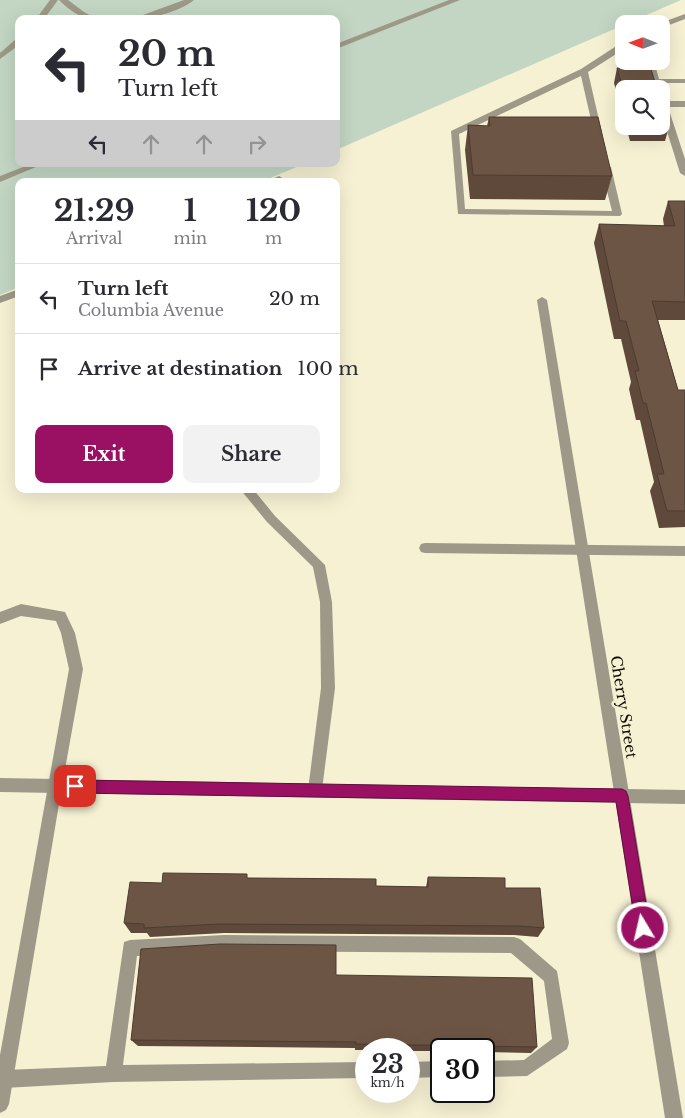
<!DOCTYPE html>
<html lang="en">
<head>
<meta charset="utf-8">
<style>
  :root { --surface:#fff; --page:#f2f2f3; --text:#2b2b33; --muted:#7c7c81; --line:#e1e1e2; --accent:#9a1164 }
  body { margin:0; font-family:"Libre Baskerville",serif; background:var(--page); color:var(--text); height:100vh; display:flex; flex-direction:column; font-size:19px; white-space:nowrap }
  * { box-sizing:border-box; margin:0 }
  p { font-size:16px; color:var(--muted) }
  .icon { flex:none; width:28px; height:28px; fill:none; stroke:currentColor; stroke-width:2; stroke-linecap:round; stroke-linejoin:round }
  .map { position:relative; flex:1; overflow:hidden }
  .panel { position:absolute; left:15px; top:178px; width:325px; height:315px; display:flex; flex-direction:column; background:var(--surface); border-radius:10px; box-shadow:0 5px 20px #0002 }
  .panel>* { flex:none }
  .guide { position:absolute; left:15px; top:15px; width:325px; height:152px; border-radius:10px; box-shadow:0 5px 20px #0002; background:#fff; color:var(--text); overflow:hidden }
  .needle { width:32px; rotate:271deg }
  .tools { position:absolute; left:615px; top:15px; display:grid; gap:10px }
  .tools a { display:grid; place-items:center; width:55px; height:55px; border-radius:10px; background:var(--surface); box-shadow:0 5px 20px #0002; font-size:25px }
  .speed { position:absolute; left:355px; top:1038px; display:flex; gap:10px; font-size:25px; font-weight:700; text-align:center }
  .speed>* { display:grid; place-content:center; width:65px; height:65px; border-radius:50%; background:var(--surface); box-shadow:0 5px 20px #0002; line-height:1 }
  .speed small { font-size:12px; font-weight:400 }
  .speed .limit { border:2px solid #111; border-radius:8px; background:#fff; color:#111 }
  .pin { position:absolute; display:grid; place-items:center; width:42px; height:42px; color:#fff; margin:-21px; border-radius:10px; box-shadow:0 2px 8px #0006 }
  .me { position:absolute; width:55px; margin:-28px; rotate:351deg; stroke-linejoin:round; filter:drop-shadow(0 0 4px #0008) }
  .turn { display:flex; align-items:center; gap:18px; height:105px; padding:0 20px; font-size:22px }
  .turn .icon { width:65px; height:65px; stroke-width:2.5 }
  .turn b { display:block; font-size:35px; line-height:42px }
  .lanes { display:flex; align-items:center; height:48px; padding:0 20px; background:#0003; justify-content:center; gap:25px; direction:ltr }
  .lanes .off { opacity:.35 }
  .eta { display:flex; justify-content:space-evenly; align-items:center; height:85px; text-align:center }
  .eta b { font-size:30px; font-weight:800; line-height:35px }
  .primary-button { display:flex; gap:10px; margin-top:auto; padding:10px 20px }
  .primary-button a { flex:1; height:58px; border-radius:10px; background:var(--accent); color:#fff; font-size:20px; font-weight:800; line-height:58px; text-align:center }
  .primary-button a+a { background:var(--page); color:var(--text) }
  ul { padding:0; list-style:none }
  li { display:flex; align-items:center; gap:15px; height:70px; padding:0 20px; border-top:1px solid var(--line) }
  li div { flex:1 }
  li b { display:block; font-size:19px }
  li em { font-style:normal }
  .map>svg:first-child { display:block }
  .green { fill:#c2d6c3 }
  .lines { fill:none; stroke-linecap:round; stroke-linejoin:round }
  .service { fill:#9e9888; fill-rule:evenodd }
  .minor { fill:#9e9888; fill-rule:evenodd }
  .tertiary { fill:#9e9888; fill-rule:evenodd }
  .wall { fill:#5e493b }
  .building { fill:#6d5545; stroke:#4c3c30 }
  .route { fill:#9a1164; stroke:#640b41 }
  .labels { text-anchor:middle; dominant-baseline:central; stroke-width:5; stroke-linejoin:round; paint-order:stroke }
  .street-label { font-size:15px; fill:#0f0d04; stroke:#f6f1d3 }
</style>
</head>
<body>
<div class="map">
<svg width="685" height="1118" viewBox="0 0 685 1118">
  <rect width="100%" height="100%" fill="#f6f1d3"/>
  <path class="green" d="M 0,0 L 681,0 L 336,150 L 336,19 L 19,19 L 19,164 L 304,164 L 263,181 L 19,181 L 19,287 L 0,295 Z"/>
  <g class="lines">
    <path class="service" d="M 50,0 L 58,0 L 44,19 L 36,19 Z
      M 59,0 L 68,0 L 84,12 L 97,19 C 81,19 70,11 59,0 Z
      M 184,0 L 194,0 C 179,12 151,19 132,19 Z
      M 685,14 L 685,19 L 664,27 L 661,27 L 661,24 L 658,24 Z
      M 16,39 L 19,39 L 19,45 L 0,59 L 0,53 Z
      M 621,43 L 624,43 L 624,49 L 588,72 L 602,133 L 601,135 L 594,133 L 581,76 L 459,134 L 465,209 L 612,211 L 601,167 L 606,164 L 611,167 L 622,214 L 620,216 L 458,214 L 451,131 L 581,69 Z
      M 646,61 L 654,61 L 659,79 L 685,79 L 685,83 L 661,83 L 662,89 L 661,90 L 661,89 L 654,89 Z
      M 661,96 L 664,96 L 666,101 L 685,101 L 685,107 L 668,107 L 685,159 L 685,176 L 680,173 L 661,112 Z
      M 279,176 L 284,179 L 282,181 L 268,181 Z
      M 19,289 L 19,296 L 0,303 L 0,296 Z
      M 240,489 L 253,489 L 275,516 L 325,565 L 332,602 L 335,688 L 322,790 L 320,795 L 315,797 L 310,795 L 308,790 L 321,688 L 320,602 L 313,567 L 267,522 Z
      M 425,543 L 685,546 L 685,556 L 425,553 L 421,552 L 419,548 L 421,544 Z
      M 21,604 L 65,612 L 75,633 L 83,669 L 62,786 L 60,791 L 55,793 L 50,791 L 48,786 L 69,669 L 61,633 L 56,621 L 21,616 L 0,624 L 0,612 Z
      M 224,935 L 514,937 L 520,939 L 557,971 L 569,1043 L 567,1049 L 527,1076 L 484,1077 L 484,1061 L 524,1060 L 552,1039 L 544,981 L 511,953 L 224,951 L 137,956 L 123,1065 L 366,1062 L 366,1078 L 113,1082 L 4,1088 L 0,1086 L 0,1072 L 4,1070 L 106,1066 L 124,942 L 130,940 Z
      M 441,1061 L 441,1077 L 409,1078 L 409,1062 Z"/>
    <path class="minor" d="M 542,297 L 547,300 L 683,1118 L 665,1118 L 537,300 Z
      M 55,779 L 60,781 L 62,786 L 9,1104 L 6,1110 L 0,1113 L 0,1055 L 48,786 L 50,781 Z"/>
    <path class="tertiary" d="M 449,0 L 460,0 L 336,49 L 336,44 Z
      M 31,164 L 43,164 L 0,182 L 0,176 Z
      M 0,778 L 685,790 L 685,804 L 0,792 Z"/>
  </g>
  <path class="wall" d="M 617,68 L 624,89 L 624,119 L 614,83 Z
    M 489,117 L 612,176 L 605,200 L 470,199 L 465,150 L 468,125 L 487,126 Z
    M 626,126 L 661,126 L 669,127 L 665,141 L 630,141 Z
    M 668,201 L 685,201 L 685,320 L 658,320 L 678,390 L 685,390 L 685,527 L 659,528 L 650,491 L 654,482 L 640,420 L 636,420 L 629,389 L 631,382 L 621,339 L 614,339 L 594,243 L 599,224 L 664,226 L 663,219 Z
    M 428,877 L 505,888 L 544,928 L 538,937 L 514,935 L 224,933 L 150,937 L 147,933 L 131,933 L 124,923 L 162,883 L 248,878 L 376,886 L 426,887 Z
    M 336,975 L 537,1047 L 531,1053 L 484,1052 L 484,1049 L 441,1049 L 441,1051 L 409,1051 L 409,1049 L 366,1049 L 366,1050 L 355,1050 L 355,1048 L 138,1046 L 131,1040 Z"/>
  <path class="building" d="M 617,68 L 651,69 L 657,89 L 624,89 L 624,92 Z
    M 661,101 L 669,127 L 633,126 L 661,126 Z
    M 489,117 L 598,117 L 612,176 L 473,175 L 468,125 L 490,126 Z
    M 668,201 L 685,201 L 685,302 L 652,301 L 678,390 L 685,390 L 685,511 L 667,511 L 657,474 L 664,474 L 646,403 L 643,403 L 635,371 L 639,371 L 626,321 L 620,321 L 599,224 L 675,226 Z
    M 163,873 L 247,874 L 247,878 L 376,879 L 376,886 L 428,887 L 428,877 L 505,878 L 505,888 L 540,888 L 544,928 L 520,926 L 220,924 L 144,928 L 144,924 L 124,923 L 130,882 L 162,883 Z
    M 220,944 L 336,945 L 336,975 L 532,978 L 537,1047 L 356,1044 L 356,1042 L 131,1040 L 141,949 Z"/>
  <path class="route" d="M 75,780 L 622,789 L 626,791 L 628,796 L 650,928 L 648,933 L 643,935 L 638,933 L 636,928 L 616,802 L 75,793 L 70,791 L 68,786 L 70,782 Z"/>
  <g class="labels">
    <g class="street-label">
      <text transform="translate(624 707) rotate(81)">Cherry Street</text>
    </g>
  </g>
</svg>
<div class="tools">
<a><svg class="needle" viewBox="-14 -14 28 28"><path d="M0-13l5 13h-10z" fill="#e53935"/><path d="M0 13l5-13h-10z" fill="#7c7c81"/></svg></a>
<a><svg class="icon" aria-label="search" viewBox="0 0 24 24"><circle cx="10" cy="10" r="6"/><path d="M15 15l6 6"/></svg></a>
</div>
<div class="speed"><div>23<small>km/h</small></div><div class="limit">30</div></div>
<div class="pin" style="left:75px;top:786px;background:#d93025"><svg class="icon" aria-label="arrive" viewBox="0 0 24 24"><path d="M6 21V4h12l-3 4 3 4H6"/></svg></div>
<svg class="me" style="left:643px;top:928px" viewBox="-20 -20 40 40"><circle r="17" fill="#9a1164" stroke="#fff" stroke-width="3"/><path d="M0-11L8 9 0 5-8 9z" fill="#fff"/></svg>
<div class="guide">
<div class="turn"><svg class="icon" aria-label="left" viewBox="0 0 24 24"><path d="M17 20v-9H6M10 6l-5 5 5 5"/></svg><div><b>20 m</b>Turn left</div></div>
<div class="lanes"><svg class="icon" aria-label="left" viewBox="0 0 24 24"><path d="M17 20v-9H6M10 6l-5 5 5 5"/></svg><svg class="icon off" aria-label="ahead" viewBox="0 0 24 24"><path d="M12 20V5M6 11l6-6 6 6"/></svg><svg class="icon off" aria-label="ahead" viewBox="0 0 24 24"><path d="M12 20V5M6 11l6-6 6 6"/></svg><svg class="icon off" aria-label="right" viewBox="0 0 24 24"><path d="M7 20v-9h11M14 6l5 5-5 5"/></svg></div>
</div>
<section class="panel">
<div class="eta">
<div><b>21:29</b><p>Arrival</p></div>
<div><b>1</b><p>min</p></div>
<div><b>120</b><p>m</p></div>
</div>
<ul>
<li><svg class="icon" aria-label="left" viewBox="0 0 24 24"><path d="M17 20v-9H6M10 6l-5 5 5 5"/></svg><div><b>Turn left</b><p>Columbia Avenue</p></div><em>20 m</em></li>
<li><svg class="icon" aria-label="arrive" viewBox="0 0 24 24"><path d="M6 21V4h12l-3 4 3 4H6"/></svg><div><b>Arrive at destination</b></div><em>100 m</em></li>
</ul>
<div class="primary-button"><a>Exit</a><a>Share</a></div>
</section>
</div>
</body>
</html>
